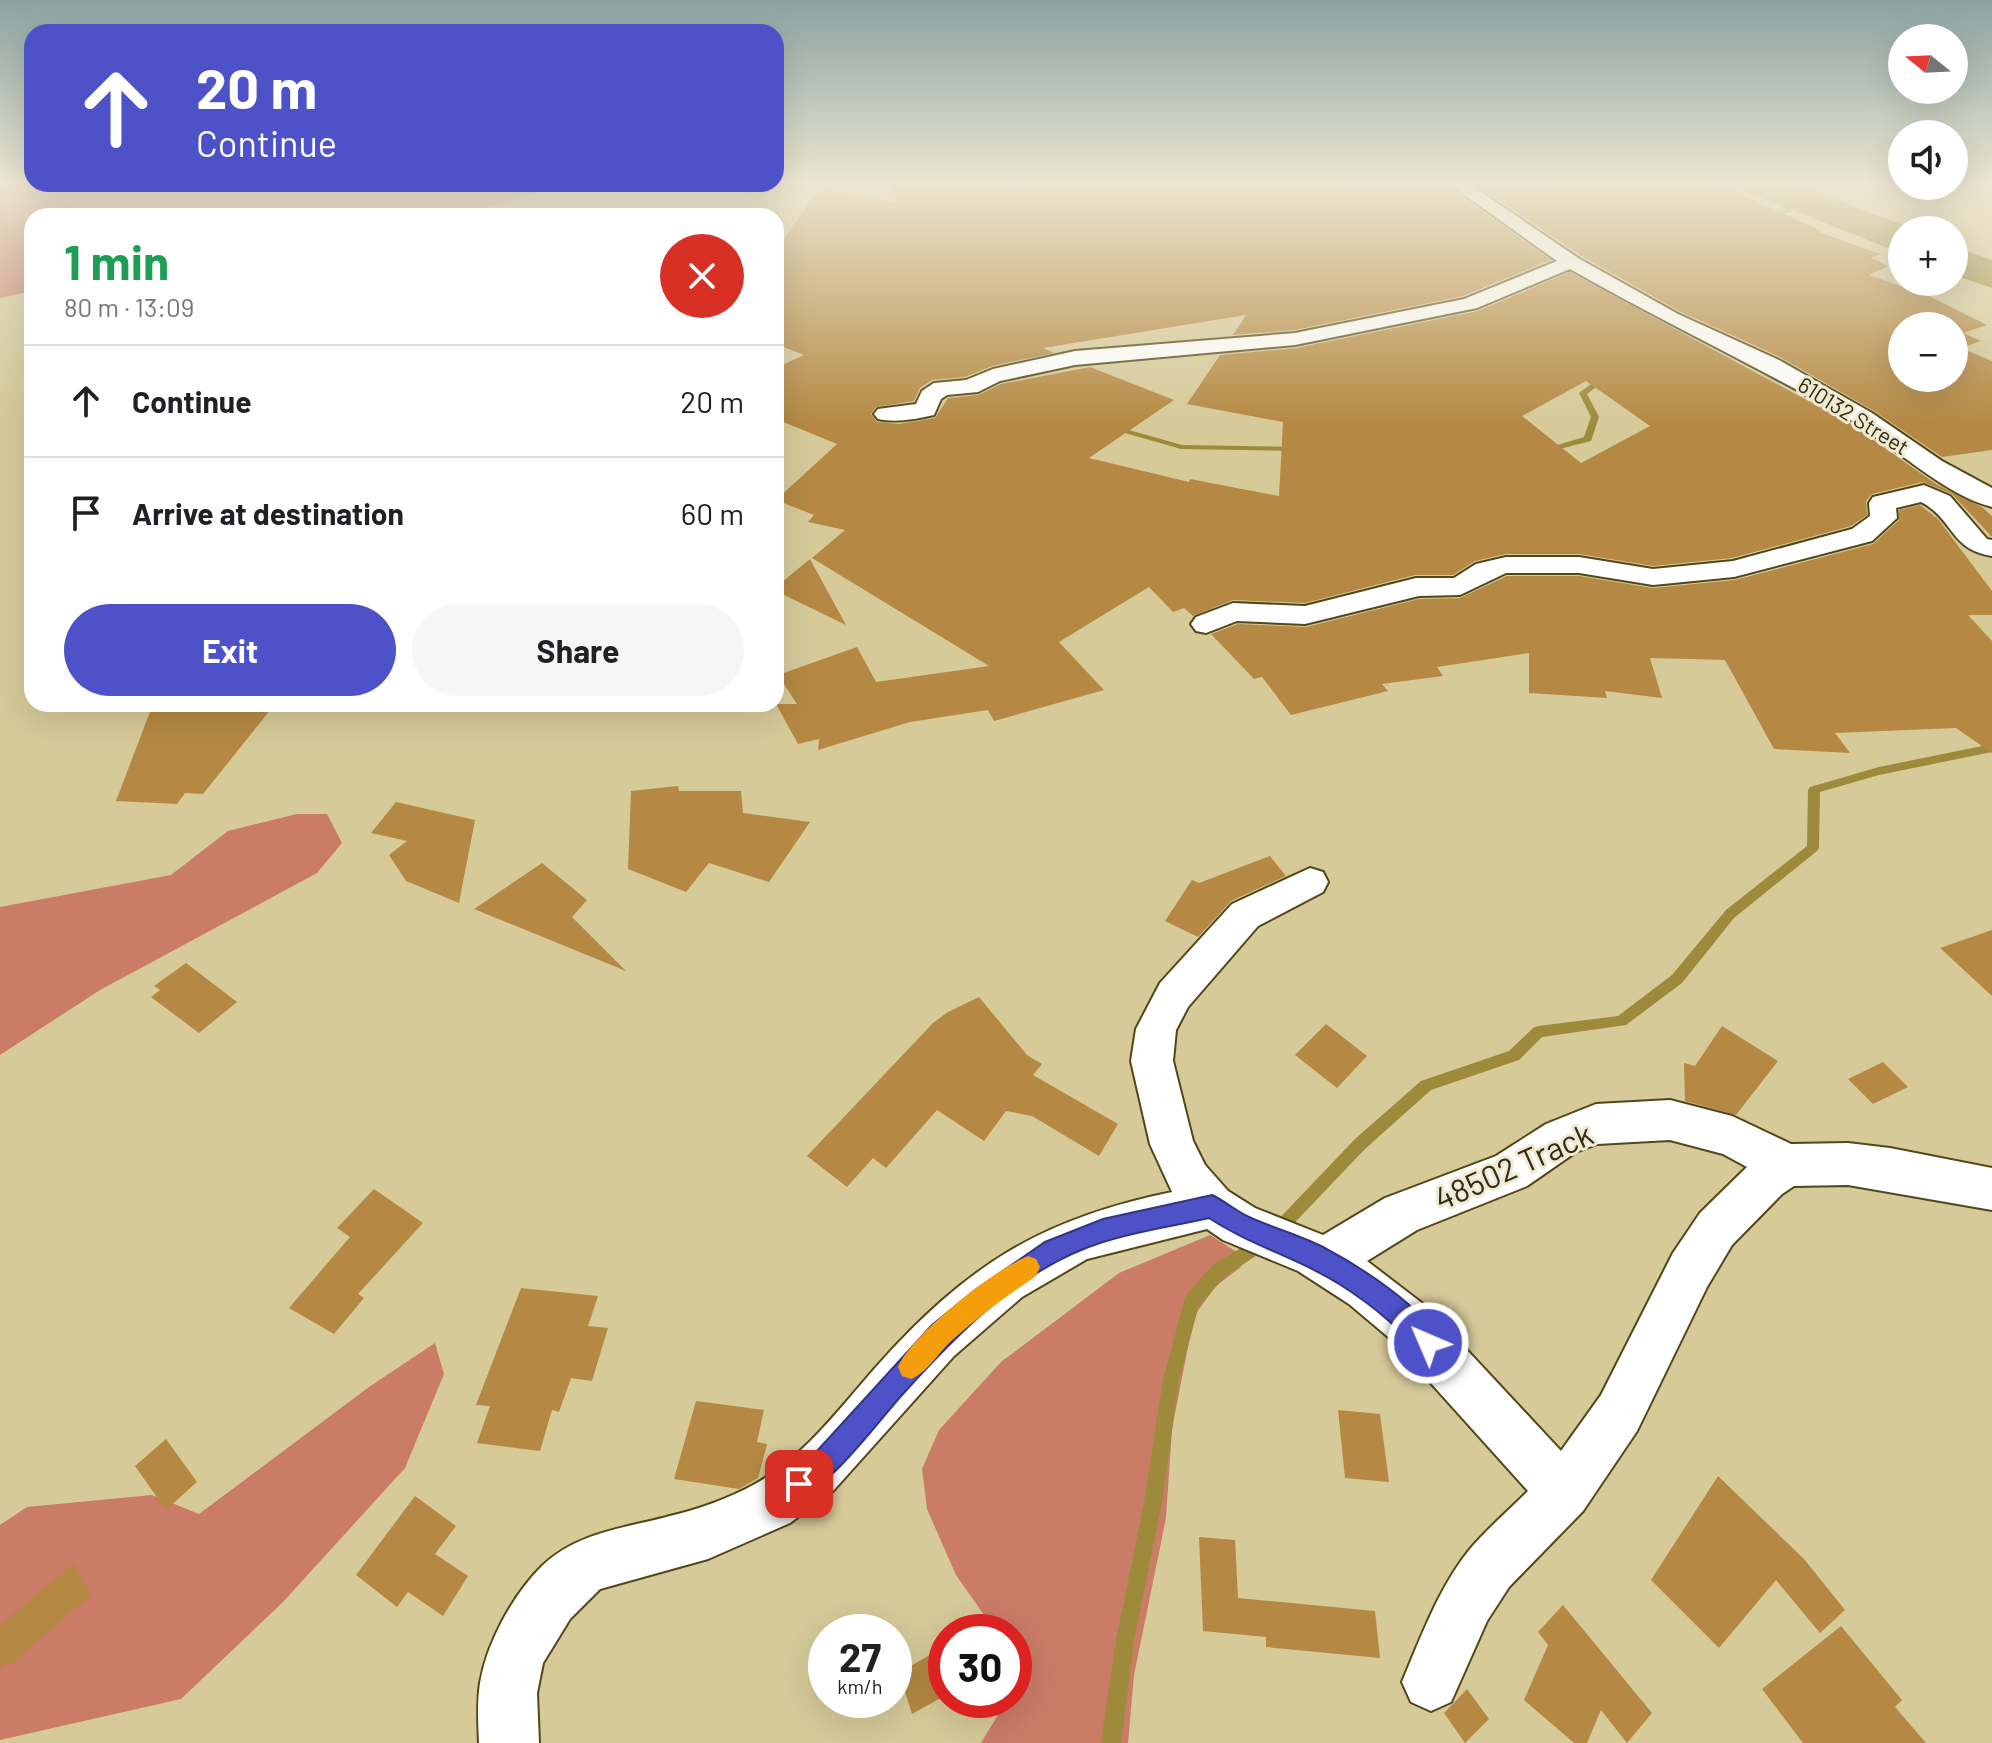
<!DOCTYPE html>
<html lang="en">
<head>
<meta charset="utf-8">
<style>
  :root { --surface:#fff; --page:#f6f6f6; --text:#202124; --muted:#757577; --line:#e0e0e0; --accent:#4e52c9 }
  body { margin:0; font-family:Barlow,sans-serif; background:var(--page); color:var(--text); height:100vh; display:flex; flex-direction:column; font-size:30px; white-space:nowrap }
  * { box-sizing:border-box; margin:0 }
  p { font-size:26px; color:var(--muted) }
  .icon { flex:none; width:44px; height:44px; fill:none; stroke:currentColor; stroke-width:2; stroke-linecap:round; stroke-linejoin:round }
  .map { position:relative; flex:1; overflow:hidden }
  .sheet { position:absolute; left:24px; top:208px; width:760px; height:504px; display:flex; flex-direction:column; background:var(--surface); border-radius:24px; box-shadow:0 8px 32px #0002 }
  .sheet>* { flex:none }
  .guide { position:absolute; left:24px; top:24px; width:760px; height:168px; border-radius:24px; box-shadow:0 8px 32px #0002; background:#4e52c9; color:#fff; overflow:hidden }
  .needle { width:52px; rotate:288deg }
  .fabs { position:absolute; left:1888px; top:24px; display:grid; gap:16px }
  .fabs a { display:grid; place-items:center; width:80px; height:80px; border-radius:50%; background:var(--surface); box-shadow:0 8px 32px #0002; font-size:40px }
  .speed { position:absolute; left:808px; top:1614px; display:flex; gap:16px; font-size:40px; font-weight:700; text-align:center }
  .speed>* { display:grid; place-content:center; width:104px; height:104px; border-radius:50%; background:var(--surface); box-shadow:0 8px 32px #0002; line-height:1 }
  .speed small { font-size:20px; font-weight:400 }
  .speed .limit { border:12px solid #d22; background:#fff; color:#111 }
  .pin { position:absolute; display:grid; place-items:center; width:68px; height:68px; color:#fff; margin:-34px; border-radius:16px; box-shadow:0 4px 12px #0006 }
  .me { position:absolute; width:88px; margin:-44px; rotate:315deg; stroke-linejoin:round; filter:drop-shadow(0 0 6px #0008) }
  .turn { display:flex; align-items:center; gap:28px; height:168px; padding:0 40px; font-size:36px }
  .turn .icon { width:104px; height:104px; stroke-width:2.5 }
  .turn b { display:block; font-size:56px; line-height:68px }
  .round { display:grid; place-items:center; flex:none; width:84px; height:84px; border-radius:42px; background:var(--page) }
  .headline { display:flex; align-items:center; justify-content:space-between; height:136px; padding:0 40px }
  h1 { font-size:48px; font-weight:700; line-height:60px; color:#1e9e55 }
  .action { display:flex; gap:16px; margin-top:auto; padding:16px 40px }
  .action a { flex:1; height:92px; border-radius:48px; background:var(--accent); color:#fff; font-size:32px; font-weight:700; line-height:92px; text-align:center }
  .action a+a { background:var(--page); color:var(--text) }
  ul { padding:0; list-style:none }
  li { display:flex; align-items:center; gap:24px; height:112px; padding:0 40px; border-top:2px solid var(--line) }
  li div { flex:1 }
  li b { display:block; font-size:30px }
  li em { font-style:normal }
  .map>svg:first-child { display:block }
  .forest { fill:#ca7c67 }
  .lines { fill:none; stroke-linecap:round; stroke-linejoin:round }
  .stream { fill:#9d8a3a; fill-rule:evenodd }
  .river { fill:#9d8a3a; fill-rule:evenodd }
  .building { fill:#b58943; fill-rule:evenodd }
  .street-casing { stroke:#524719; stroke-width:4 }
  .street { fill:#fff; fill-rule:evenodd }
  .route { fill:#4e52c9; stroke:#333583; stroke-width:2 }
  .slow { fill:#f59e0b }
  .labels { text-anchor:middle; dominant-baseline:central; stroke-width:6; stroke-linejoin:round; paint-order:stroke }
  .far-street-label { font-size:22px; fill:#312c19; stroke:#f0ead2 }
  .near-street-label { font-size:32px; fill:#312c19; stroke:#f0ead2 }
</style>
</head>
<body>
<div class="map">
<svg width="1992" height="1743" viewBox="0 0 1992 1743">
  <rect width="100%" height="100%" fill="#d6ca99"/>
  <path class="forest" d="M 0,181 L 32,181 L 32,184 L 536,184 L 544,191 L 456,216 L 32,216 L 32,291 L 0,298 Z
    M 297,814 L 327,814 L 342,843 L 317,873 L 100,990 L 0,1055 L 0,907 L 171,875 L 228,831 Z
    M 1210,1235 L 1237,1252 L 1241,1267 L 1216,1286 L 1194,1316 L 1172,1429 L 1166,1518 L 1134,1675 L 1128,1743 L 981,1743 L 1007,1700 L 1014,1700 L 1014,1632 L 996,1632 L 956,1575 L 927,1509 L 922,1469 L 939,1430 L 1001,1362 L 1119,1273 Z
    M 435,1343 L 444,1374 L 405,1468 L 283,1602 L 181,1699 L 0,1740 L 0,1525 L 27,1507 L 152,1495 L 199,1514 L 369,1387 Z"/>
  <g class="lines">
    <path class="stream" d="M 1758,183 L 1762,183 L 1791,210 L 1791,212 L 1765,217 L 1765,215 L 1785,210 L 1758,185 Z
      M 1603,375 L 1610,377 L 1587,394 L 1599,417 L 1591,441 L 1544,453 L 1544,449 L 1584,437 L 1591,417 L 1579,393 Z
      M 1111,425 L 1182,445 L 1297,447 L 1301,449 L 1297,451 L 1181,449 L 1111,429 Z
      M 1992,744 L 1992,752 L 1879,775 L 1820,792 L 1819,848 L 1817,851 L 1734,918 L 1682,983 L 1626,1025 L 1542,1037 L 1519,1060 L 1431,1090 L 1365,1149 L 1281,1237 L 1276,1240 L 1271,1237 L 1268,1232 L 1271,1227 L 1355,1139 L 1421,1081 L 1509,1051 L 1533,1028 L 1538,1026 L 1618,1016 L 1672,975 L 1726,910 L 1807,846 L 1808,790 L 1810,787 L 1879,767 Z
      M 1261,1236 L 1266,1239 L 1269,1244 L 1266,1249 L 1226,1276 L 1199,1305 L 1179,1380 L 1162,1503 L 1134,1640 L 1121,1743 L 1101,1743 L 1116,1640 L 1144,1503 L 1163,1380 L 1184,1301 L 1186,1295 L 1214,1264 Z"/>
    <path class="river" d="M 1734,181 L 1788,181 L 1916,230 L 1902,230 L 1902,251 L 1888,248 L 1740,189 Z
      M 1954,247 L 1992,260 L 1992,288 L 1954,275 Z"/>
  </g>
  <path class="building" d="M 887,181 L 1354,181 L 1355,190 L 1378,188 L 1382,191 L 1447,186 L 1551,260 L 1463,296 L 1295,330 L 1233,335 L 1246,315 L 1043,348 L 1054,353 L 992,366 L 965,377 L 932,380 L 920,388 L 914,401 L 876,407 L 871,414 L 877,422 L 899,424 L 935,418 L 948,398 L 978,395 L 1001,384 L 1090,367 L 1174,400 L 1089,458 L 1189,482 L 1190,479 L 1279,496 L 1283,422 L 1187,404 L 1220,355 L 1296,348 L 1478,311 L 1570,272 L 1849,423 L 1936,484 L 1982,507 L 1992,516 L 1992,537 L 1952,494 L 1923,482 L 1872,494 L 1866,501 L 1867,515 L 1851,526 L 1732,558 L 1653,566 L 1579,554 L 1506,554 L 1475,561 L 1453,575 L 1415,575 L 1305,603 L 1233,600 L 1193,616 L 1184,608 L 1173,612 L 1149,587 L 1059,642 L 1104,690 L 994,721 L 988,710 L 910,722 L 818,750 L 819,739 L 798,744 L 776,704 L 797,704 L 778,675 L 857,647 L 876,682 L 989,666 L 812,558 L 845,530 L 808,522 L 814,515 L 776,500 L 837,444 L 776,419 L 776,368 L 804,355 L 776,344 L 776,252 L 812,198 L 822,190 L 897,203 ZM 1586,381 L 1650,426 L 1581,463 L 1522,416 Z
    M 1547,181 L 1711,181 L 1822,231 L 1819,232 L 1880,254 L 1871,258 L 1888,266 L 1869,275 L 1931,297 L 1987,325 L 1963,333 L 1981,341 L 1961,348 L 1992,361 L 1992,450 L 1942,457 L 1874,411 L 1780,357 L 1679,311 L 1580,255 L 1477,185 L 1553,184 ZM 1902,326 L 1954,326 L 1954,378 L 1902,378 Z
    M 1920,505 L 1938,519 L 1992,591 L 1992,615 L 1968,615 L 1992,641 L 1992,753 L 1956,728 L 1835,733 L 1850,753 L 1774,749 L 1725,660 L 1650,658 L 1662,698 L 1605,691 L 1607,698 L 1529,693 L 1529,653 L 1437,667 L 1443,676 L 1382,684 L 1388,691 L 1291,715 L 1262,677 L 1254,679 L 1211,634 L 1238,624 L 1306,627 L 1419,599 L 1460,598 L 1507,576 L 1579,576 L 1653,588 L 1735,580 L 1873,544 L 1899,520 L 1899,510 Z
    M 810,559 L 846,625 L 776,591 L 776,587 Z
    M 153,704 L 275,704 L 203,794 L 185,793 L 177,804 L 116,801 Z
    M 678,786 L 679,791 L 741,791 L 743,813 L 810,822 L 769,882 L 709,863 L 686,892 L 628,869 L 631,791 Z
    M 396,802 L 475,820 L 459,903 L 406,881 L 389,855 L 407,841 L 371,833 Z
    M 1270,856 L 1286,876 L 1231,901 L 1198,937 L 1165,921 L 1192,880 L 1199,883 Z
    M 542,863 L 587,900 L 572,917 L 626,971 L 474,909 Z
    M 1992,930 L 1992,996 L 1940,948 Z
    M 186,963 L 237,1002 L 199,1033 L 151,997 L 160,990 L 154,986 Z
    M 979,997 L 1027,1055 L 1042,1064 L 1033,1075 L 1118,1124 L 1099,1156 L 1032,1116 L 1006,1111 L 984,1141 L 937,1110 L 886,1168 L 873,1158 L 847,1187 L 807,1156 L 933,1023 L 948,1012 Z
    M 1326,1024 L 1367,1056 L 1337,1088 L 1295,1055 Z
    M 1722,1026 L 1778,1061 L 1736,1115 L 1685,1101 L 1684,1063 L 1695,1066 Z
    M 1883,1062 L 1908,1087 L 1873,1104 L 1848,1079 Z
    M 374,1189 L 423,1223 L 358,1294 L 364,1298 L 334,1334 L 289,1308 L 350,1237 L 337,1228 Z
    M 521,1288 L 598,1296 L 588,1326 L 608,1328 L 592,1381 L 571,1378 L 559,1412 L 552,1410 L 540,1451 L 477,1443 L 490,1406 L 476,1405 Z
    M 696,1401 L 764,1410 L 757,1442 L 767,1444 L 758,1478 L 739,1489 L 674,1479 Z
    M 1338,1410 L 1380,1414 L 1389,1482 L 1345,1478 Z
    M 166,1439 L 197,1482 L 166,1510 L 135,1466 Z
    M 1718,1476 L 1804,1559 L 1845,1610 L 1820,1633 L 1776,1580 L 1719,1648 L 1651,1580 Z
    M 415,1496 L 456,1526 L 435,1554 L 468,1576 L 443,1616 L 408,1592 L 397,1607 L 356,1575 Z
    M 1199,1537 L 1235,1540 L 1238,1598 L 1375,1611 L 1380,1658 L 1266,1647 L 1266,1637 L 1203,1631 Z
    M 74,1564 L 91,1595 L 10,1665 L 9,1662 L 0,1668 L 0,1625 Z
    M 1563,1605 L 1652,1713 L 1627,1743 L 1601,1710 L 1587,1743 L 1574,1743 L 1524,1700 L 1548,1645 L 1538,1632 Z
    M 1841,1626 L 1902,1700 L 1895,1707 L 1926,1743 L 1803,1743 L 1762,1689 Z
    M 935,1652 L 946,1683 L 946,1695 L 912,1714 L 899,1673 Z
    M 1467,1689 L 1489,1719 L 1465,1743 L 1444,1713 Z"/>
  <g class="lines">
    <g class="street-casing">
      <path id="street" d="M 1445,181 L 1465,181 L 1578,258 L 1678,314 L 1779,360 L 1872,413 L 1942,461 L 1992,488 L 1992,507 C 1944,495 1894,446 1851,420 C 1759,367 1663,322 1570,269 L 1477,308 L 1295,345 L 1075,365 L 1000,381 L 978,392 L 947,395 L 941,399 L 934,415 C 917,419 895,423 878,419 L 874,414 L 878,409 L 916,404 L 922,391 L 934,383 L 966,380 L 993,369 L 1075,351 L 1295,333 L 1464,299 L 1557,261 Z
        M 1924,485 L 1950,496 L 1987,539 L 1992,540 L 1992,556 C 1950,550 1954,519 1921,502 L 1896,508 L 1897,518 L 1872,541 L 1734,577 L 1653,585 L 1579,573 L 1506,573 L 1460,595 L 1419,596 L 1305,624 L 1237,621 L 1206,633 L 1196,631 L 1191,624 L 1196,617 L 1233,603 L 1305,606 L 1416,578 L 1454,578 L 1476,564 L 1506,557 L 1579,557 L 1653,569 L 1733,561 L 1852,529 L 1870,516 L 1869,503 L 1873,497 Z
        M 1310,868 L 1323,872 L 1328,882 L 1323,892 L 1258,926 L 1188,1007 L 1176,1030 L 1173,1061 L 1193,1141 L 1205,1165 L 1228,1191 L 1255,1208 L 1323,1235 L 1385,1198 L 1496,1156 L 1546,1124 L 1596,1104 L 1670,1100 L 1732,1116 L 1791,1144 L 1848,1143 L 1890,1148 L 1992,1168 L 1992,1210 L 1848,1185 L 1794,1186 L 1782,1194 L 1732,1245 L 1707,1287 L 1637,1431 L 1583,1511 L 1509,1587 L 1487,1621 L 1451,1702 L 1431,1711 L 1411,1702 L 1402,1682 C 1421,1637 1439,1587 1470,1549 C 1488,1528 1509,1510 1528,1491 L 1393,1341 L 1349,1304 L 1298,1271 L 1223,1240 L 1207,1229 L 1087,1259 L 1022,1297 L 954,1356 L 833,1491 L 790,1523 L 708,1559 L 600,1589 L 570,1619 L 543,1663 L 537,1693 L 539,1743 L 479,1743 C 478,1723 477,1702 480,1683 C 487,1642 513,1595 542,1566 C 577,1532 626,1528 670,1516 C 699,1509 728,1499 755,1484 C 805,1456 839,1409 876,1367 C 966,1266 1040,1219 1172,1192 L 1150,1144 L 1131,1061 L 1136,1029 L 1160,983 L 1232,904 ZM 1670,1140 L 1723,1154 L 1747,1167 L 1700,1213 L 1673,1253 L 1601,1395 L 1561,1451 L 1427,1307 L 1367,1261 L 1417,1230 L 1527,1186 L 1576,1152 L 1597,1144 Z"/>
    </g>
    <use href="#street" class="street"/>
  </g>
  <linearGradient id="sky" x2="0" y2="1"><stop stop-color="#8aa3a2"/><stop offset="0.43" stop-color="#ede7d1"/><stop offset="1" stop-color="#ede7d1" stop-opacity="0"/></linearGradient>
  <rect width="1992" height="425" fill="url(#sky)"/>
  <path class="route" d="M 1212,1195 C 1225,1201 1236,1211 1249,1217 C 1273,1228 1299,1235 1323,1247 C 1357,1265 1425,1307 1440,1343 L 1437,1352 L 1428,1356 C 1416,1350 1410,1340 1400,1331 C 1387,1319 1372,1306 1357,1296 C 1310,1261 1256,1249 1209,1218 C 1174,1226 1137,1231 1103,1242 C 1022,1267 957,1334 902,1395 C 876,1424 833,1484 799,1497 L 790,1494 L 786,1484 L 790,1475 L 807,1462 L 932,1325 L 975,1290 L 1045,1242 L 1103,1219 Z"/>
  <path class="slow" d="M 1028,1256 L 1036,1259 L 1040,1267 L 1036,1276 C 1007,1296 978,1317 951,1341 C 938,1353 928,1372 911,1379 L 902,1376 L 898,1367 C 912,1334 995,1269 1028,1256 Z"/>
  <g class="labels">
    <g class="far-street-label">
      <text transform="translate(1854 415) rotate(32)">610132 Street</text>
    </g>
    <g class="near-street-label">
      <text transform="translate(1513 1165) rotate(-24)">48502 Track</text>
    </g>
  </g>
</svg>
<div class="fabs">
<a><svg class="needle" viewBox="-14 -14 28 28"><path d="M0-13l5 13h-10z" fill="#e53935"/><path d="M0 13l5-13h-10z" fill="#757577"/></svg></a>
<a><svg class="icon" aria-label="sound" viewBox="0 0 24 24"><path d="M4 9h4l5-4v14l-5-4H4zM17 9q2 3 0 6"/></svg></a>
<a>+</a>
<a>−</a>
</div>
<div class="speed"><div>27<small>km/h</small></div><div class="limit">30</div></div>
<div class="pin" style="left:799px;top:1484px;background:#d93025"><svg class="icon" aria-label="arrive" viewBox="0 0 24 24"><path d="M6 21V4h12l-3 4 3 4H6"/></svg></div>
<svg class="me" style="left:1428px;top:1343px" viewBox="-20 -20 40 40"><circle r="17" fill="#4e52c9" stroke="#fff" stroke-width="3"/><path d="M0-11L8 9 0 5-8 9z" fill="#fff"/></svg>
<div class="guide">
<div class="turn"><svg class="icon" aria-label="ahead" viewBox="0 0 24 24"><path d="M12 20V5M6 11l6-6 6 6"/></svg><div><b>20 m</b>Continue</div></div>
</div>
<section class="sheet">
<div class="headline"><div><h1>1 min</h1><p>80 m · 13:09</p></div><a class="round" style="background:#d93025;color:#fff"><svg class="icon" aria-label="close" viewBox="0 0 24 24"><path d="M6 6l12 12M18 6L6 18"/></svg></a></div>
<ul>
<li><svg class="icon" aria-label="ahead" viewBox="0 0 24 24"><path d="M12 20V5M6 11l6-6 6 6"/></svg><div><b>Continue</b></div><em>20 m</em></li>
<li><svg class="icon" aria-label="arrive" viewBox="0 0 24 24"><path d="M6 21V4h12l-3 4 3 4H6"/></svg><div><b>Arrive at destination</b></div><em>60 m</em></li>
</ul>
<div class="action"><a>Exit</a><a>Share</a></div>
</section>
</div>
</body>
</html>
